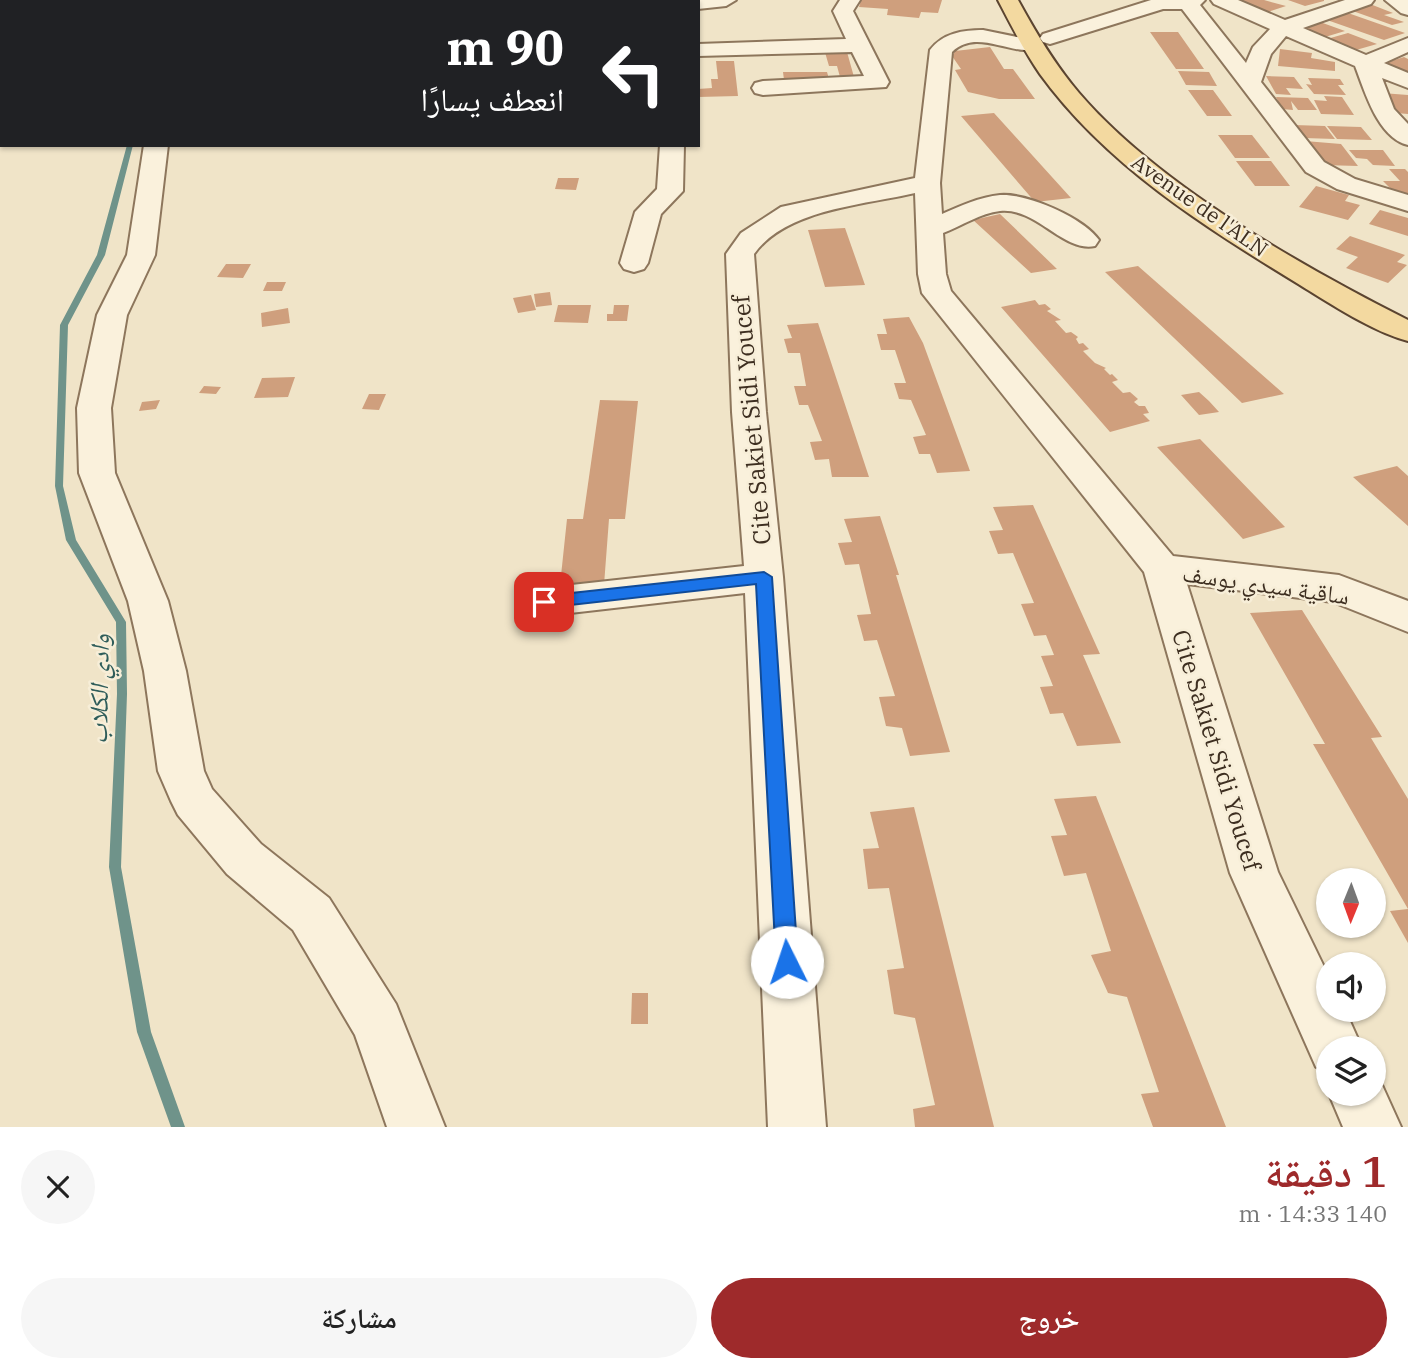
<!DOCTYPE html>
<html lang="ar">
<head>
<meta charset="utf-8">
<style>
  :root { --surface:#fff; --page:#f6f6f6; --text:#222; --muted:#767676; --accent:#9e2a2b }
  body { margin:0; font-family:"IBM Plex Serif","Noto Naskh Arabic",serif; background:var(--page); color:var(--text); direction:rtl; height:100vh; display:flex; flex-direction:column; font-size:26px; white-space:nowrap }
  * { box-sizing:border-box; margin:0 }
  p { font-size:23px; color:var(--muted) }
  .icon { flex:none; width:38px; height:38px; fill:none; stroke:currentColor; stroke-width:2; stroke-linecap:round; stroke-linejoin:round }
  .map { position:relative; height:1127px; overflow:hidden; direction:ltr }
  .drawer { display:flex; flex-direction:column; background:var(--surface); flex:1 }
  .drawer>* { flex:none }
  .guide { position:absolute; left:0px; top:0px; width:700px; height:147px; box-shadow:0 2px 5px #0004; direction:rtl; background:#202124; color:#fff; overflow:hidden }
  .needle { width:46px; rotate:181deg }
  .buttons { position:absolute; left:1316px; top:868px; display:grid; gap:14px }
  .buttons a { display:grid; place-items:center; width:70px; height:70px; border-radius:50%; background:var(--surface); box-shadow:0 2px 5px #0004; font-size:35px }
  .pin { position:absolute; display:grid; place-items:center; width:60px; height:60px; color:#fff; margin:-30px; border-radius:14px; box-shadow:0 4px 10px #0006 }
  .me { position:absolute; width:77px; margin:-38px; rotate:356deg; stroke-linejoin:round; filter:drop-shadow(0 0 5px #0008) }
  .turn { display:flex; align-items:center; gap:24px; height:147px; padding:0 21px; font-size:32px }
  .turn .icon { width:91px; height:91px; stroke-width:2.5 }
  .turn b { display:block; font-size:49px; line-height:60px }
  .round { display:grid; place-items:center; flex:none; width:74px; height:74px; border-radius:37px; background:var(--page) }
  .head { display:flex; align-items:center; justify-content:space-between; height:119px; padding:0 21px }
  h1 { font-size:42px; font-weight:600; line-height:52px; color:var(--accent) }
  .primary-button { display:flex; gap:14px; margin-top:auto; padding:14px 21px }
  .primary-button a { flex:1; height:80px; border-radius:42px; background:var(--accent); color:#fff; font-size:28px; font-weight:600; line-height:80px; text-align:center }
  .primary-button a+a { background:var(--page); color:var(--text) }
  .map>svg:first-child { display:block }
  .lines { fill:none; stroke-linecap:round; stroke-linejoin:round }
  .stream { fill:#6f938a; fill-rule:evenodd }
  .building { fill:#cf9f7d }
  .minor-casing { stroke:#8d765c; stroke-width:4 }
  .major-casing { stroke:#5b4430; stroke-width:4 }
  .minor { fill:#faf1dc; fill-rule:evenodd }
  .major { fill:#f3d9a0; fill-rule:evenodd }
  .route { fill:#1a73e8; stroke:#114b97; stroke-width:2 }
  .labels { text-anchor:middle; dominant-baseline:central; stroke-width:5; stroke-linejoin:round; paint-order:stroke }
  .far-street-label { font-size:21px; fill:#3d2e20; stroke:#f7eed8 }
  .street-label { font-size:24px; fill:#3d2e20; stroke:#f7eed8 }
  .water-label { font-size:26px; font-style:italic; fill:#2f5d5a; stroke:#f7eed8 }
</style>
</head>
<body>
<div class="map">
<svg width="1408" height="1127" viewBox="0 0 1408 1127">
  <rect width="100%" height="100%" fill="#f0e4c8"/>
  <g class="lines">
    <path class="stream" d="M 262,0 L 266,0 L 266,2 L 262,2 Z
      M 127,145 L 133,145 L 105,255 L 68,325 L 63,486 L 76,540 L 126,622 L 127,694 L 121,867 L 151,1032 L 185,1127 L 171,1127 L 137,1032 L 109,867 L 117,694 L 116,622 L 66,540 L 55,486 L 60,325 L 97,255 Z"/>
  </g>
  <path class="building" d="M 861,0 L 942,0 L 938,13 L 921,12 L 919,18 L 887,15 L 888,9 L 859,7 Z
    M 1227,0 L 1264,0 L 1286,6 L 1265,13 Z
    M 1288,0 L 1324,0 L 1324,1 L 1305,6 Z
    M 1370,4 L 1393,13 L 1384,15 L 1404,22 L 1392,25 L 1350,10 Z
    M 1348,13 L 1405,33 L 1384,40 L 1327,20 Z
    M 1320,22 L 1345,31 L 1325,37 L 1300,28 Z
    M 1150,32 L 1178,32 L 1204,69 L 1176,69 Z
    M 1348,33 L 1377,44 L 1356,50 L 1327,39 Z
    M 990,47 L 1004,69 L 1013,69 L 1035,99 L 999,99 L 968,92 L 955,70 L 961,69 L 952,56 L 955,51 Z
    M 824,49 L 837,49 L 838,52 L 847,52 L 854,77 L 840,77 L 837,66 L 829,66 Z
    M 1280,49 L 1312,53 L 1311,58 L 1335,62 L 1335,71 L 1278,66 Z
    M 1404,57 L 1408,59 L 1408,74 L 1382,64 Z
    M 716,61 L 734,61 L 738,96 L 698,97 L 698,89 L 712,88 L 711,79 L 718,79 Z
    M 1178,71 L 1209,72 L 1217,86 L 1186,85 Z
    M 783,72 L 827,72 L 829,79 L 784,80 Z
    M 1266,76 L 1294,77 L 1303,89 L 1286,88 L 1291,95 L 1276,94 Z
    M 1308,78 L 1340,79 L 1344,85 L 1338,85 L 1346,95 L 1314,94 L 1306,84 L 1312,85 Z
    M 1188,90 L 1213,90 L 1232,116 L 1207,116 Z
    M 1382,93 L 1408,95 L 1408,114 L 1396,113 Z
    M 1324,96 L 1342,97 L 1354,115 L 1321,114 L 1314,100 L 1327,101 Z
    M 1276,97 L 1308,98 L 1317,110 L 1298,110 L 1291,101 L 1293,110 L 1282,109 Z
    M 994,113 L 1071,198 L 1035,202 L 961,116 Z
    M 1294,125 L 1325,126 L 1335,139 L 1304,138 Z
    M 1327,126 L 1361,127 L 1372,140 L 1337,139 Z
    M 1218,135 L 1252,135 L 1270,158 L 1235,158 Z
    M 1305,141 L 1341,144 L 1358,166 L 1323,165 Z
    M 1349,150 L 1383,150 L 1395,166 L 1373,165 L 1367,159 L 1356,158 Z
    M 1236,161 L 1271,161 L 1290,186 L 1255,186 Z
    M 1389,169 L 1405,169 L 1408,172 L 1408,193 L 1395,193 L 1383,181 L 1400,181 Z
    M 558,178 L 579,178 L 576,190 L 555,189 Z
    M 1316,186 L 1349,195 L 1345,201 L 1360,205 L 1348,220 L 1299,207 Z
    M 1380,210 L 1408,218 L 1408,236 L 1369,224 Z
    M 1000,214 L 1057,269 L 1031,273 L 973,220 Z
    M 845,228 L 865,285 L 825,287 L 808,230 Z
    M 1350,236 L 1405,255 L 1397,262 L 1407,265 L 1388,283 L 1346,268 L 1358,257 L 1336,249 Z
    M 226,264 L 251,264 L 243,278 L 217,277 Z
    M 1138,266 L 1284,394 L 1242,403 L 1105,272 Z
    M 267,282 L 286,282 L 282,291 L 263,291 Z
    M 550,292 L 552,305 L 536,307 L 534,294 Z
    M 531,295 L 536,310 L 518,313 L 513,298 Z
    M 1035,300 L 1039,305 L 1045,304 L 1051,309 L 1047,311 L 1061,320 L 1055,321 L 1066,333 L 1071,332 L 1078,337 L 1076,339 L 1079,344 L 1083,343 L 1089,349 L 1083,351 L 1095,363 L 1106,368 L 1104,369 L 1110,375 L 1112,374 L 1118,380 L 1112,382 L 1123,393 L 1130,392 L 1138,399 L 1134,402 L 1139,406 L 1145,406 L 1149,413 L 1143,414 L 1150,421 L 1110,432 L 1001,307 Z
    M 558,305 L 591,305 L 588,323 L 554,322 Z
    M 614,305 L 629,305 L 627,321 L 607,321 L 607,314 L 613,314 Z
    M 288,308 L 290,323 L 262,327 L 261,313 Z
    M 909,317 L 923,343 L 970,471 L 937,473 L 930,454 L 919,454 L 913,437 L 926,435 L 911,400 L 899,399 L 894,383 L 906,383 L 895,350 L 881,350 L 877,334 L 887,334 L 883,319 Z
    M 818,323 L 869,477 L 832,477 L 829,459 L 815,460 L 810,442 L 822,441 L 808,405 L 799,405 L 794,386 L 806,386 L 800,353 L 788,353 L 784,339 L 792,338 L 787,325 Z
    M 295,377 L 288,397 L 254,398 L 262,378 Z
    M 204,386 L 221,387 L 216,394 L 199,393 Z
    M 1199,392 L 1209,401 L 1219,412 L 1199,415 L 1181,395 Z
    M 369,394 L 386,394 L 379,410 L 362,409 Z
    M 160,400 L 156,409 L 139,411 L 142,402 Z
    M 600,400 L 638,401 L 625,519 L 609,519 L 604,585 L 560,585 L 567,519 L 583,519 Z
    M 1200,439 L 1285,527 L 1243,539 L 1157,447 Z
    M 1397,466 L 1408,476 L 1408,526 L 1353,477 Z
    M 1033,505 L 1100,654 L 1083,655 L 1121,743 L 1077,746 L 1063,713 L 1050,714 L 1040,687 L 1053,686 L 1041,656 L 1054,655 L 1046,635 L 1034,636 L 1021,604 L 1034,603 L 1013,553 L 998,554 L 989,531 L 1003,530 L 993,507 Z
    M 880,516 L 899,575 L 896,575 L 950,752 L 910,756 L 902,728 L 886,726 L 879,697 L 895,696 L 877,640 L 864,641 L 857,615 L 871,614 L 859,564 L 845,565 L 838,543 L 852,542 L 844,519 Z
    M 1302,610 L 1382,737 L 1371,738 L 1408,799 L 1408,943 L 1390,911 L 1408,909 L 1313,744 L 1325,744 L 1250,613 Z
    M 1096,796 L 1226,1127 L 1153,1127 L 1141,1094 L 1159,1092 L 1127,997 L 1108,993 L 1091,955 L 1111,951 L 1086,873 L 1064,876 L 1051,836 L 1067,835 L 1054,799 Z
    M 914,807 L 994,1127 L 915,1127 L 913,1109 L 935,1105 L 915,1018 L 894,1014 L 887,970 L 904,968 L 889,888 L 868,889 L 863,849 L 879,848 L 870,812 Z
    M 632,993 L 648,993 L 648,1024 L 631,1024 Z"/>
  <g class="lines">
    <g class="minor-casing">
      <path id="minor" d="M 37,0 L 70,0 L 35,2 Z
        M 223,0 L 243,0 L 222,2 Z
        M 274,0 L 294,0 L 294,2 L 274,2 Z
        M 631,0 L 651,0 L 652,2 L 632,2 Z
        M 690,0 L 736,0 L 726,6 L 698,9 L 698,2 L 689,2 Z
        M 840,0 L 860,0 L 853,11 L 889,82 L 886,87 L 763,95 L 755,93 L 752,88 L 755,83 L 763,81 L 864,76 L 852,52 L 698,56 L 698,44 L 846,39 L 833,11 Z
        M 1151,0 L 1205,0 L 1200,5 L 1246,63 L 1253,47 L 1270,29 L 1214,4 L 1211,0 L 1238,0 L 1285,20 L 1345,0 L 1374,0 L 1371,4 L 1303,28 L 1366,55 L 1408,38 L 1408,52 L 1384,63 L 1408,73 L 1408,88 L 1382,78 L 1394,109 L 1408,124 L 1408,145 C 1378,138 1365,92 1355,66 L 1286,36 L 1271,54 L 1261,82 L 1324,162 L 1355,179 L 1408,195 L 1408,211 L 1337,189 L 1306,172 L 1182,9 L 1163,9 L 1050,44 L 1043,42 L 1040,38 L 1043,34 Z
        M 1385,0 L 1408,0 L 1408,15 L 1401,13 Z
        M 983,30 L 1037,41 L 1041,45 L 1037,49 C 1010,56 977,28 952,52 L 940,183 L 942,214 C 960,206 980,197 1000,195 C 1027,193 1084,218 1099,240 L 1095,246 C 1064,253 1036,207 1000,211 C 981,213 961,226 943,233 L 946,274 L 951,291 L 1173,556 L 1339,575 L 1408,601 L 1408,632 L 1333,602 L 1187,584 L 1278,872 L 1328,975 L 1328,1010 L 1345,1010 L 1362,1048 L 1328,1048 L 1328,1072 L 1316,1067 L 1230,873 L 1144,572 L 922,293 L 918,274 L 915,193 C 864,205 786,209 754,254 L 766,412 L 783,577 L 826,1127 L 768,1127 L 745,593 L 544,616 L 530,612 L 524,602 L 530,592 L 544,588 L 744,566 L 732,412 L 726,254 L 741,233 L 781,207 L 915,178 L 930,50 C 943,33 963,30 983,30 Z
        M 144,145 L 168,145 L 155,255 L 127,315 L 111,408 L 115,473 L 168,601 L 186,671 L 204,771 L 212,789 L 261,844 L 329,898 L 396,1004 L 445,1127 L 387,1127 L 355,1035 L 293,930 L 227,874 L 178,815 L 171,801 L 158,771 L 144,671 L 128,601 L 79,473 L 77,408 L 97,315 L 127,255 Z
        M 660,145 L 684,145 L 683,191 L 661,214 L 648,263 L 644,269 L 634,272 L 624,269 L 620,263 L 635,212 L 657,189 Z
        M 1374,1073 L 1377,1074 L 1401,1127 L 1343,1127 L 1329,1094 L 1374,1094 Z"/>
    </g>
    <g class="major-casing">
      <path id="major" d="M 998,0 L 1018,0 C 1036,33 1055,65 1079,93 C 1157,184 1301,266 1408,320 L 1408,341 C 1373,332 1331,304 1300,285 C 1205,227 1106,165 1040,74 C 1024,51 1011,25 998,0 Z"/>
    </g>
    <use href="#minor" class="minor"/>
    <use href="#major" class="major"/>
  </g>
  <path class="route" d="M 764,572 L 772,577 L 798,962 L 795,969 L 787,972 L 780,969 L 776,962 L 756,584 L 544,608 L 536,602 L 544,596 Z"/>
  <g class="labels">
    <g class="far-street-label">
      <text transform="translate(1200 205) rotate(35)">Avenue de l'ALN</text>
    </g>
    <g class="street-label">
      <text transform="translate(751 420) rotate(-95)">Cite Sakiet Sidi Youcef</text>
      <text transform="translate(1266 584) rotate(8)">ساقية سيدي يوسف</text>
      <text transform="translate(1217 750) rotate(73)">Cite Sakiet Sidi Youcef</text>
    </g>
    <g class="water-label">
      <text transform="translate(98 689) rotate(-89)">وادي الكلاب</text>
    </g>
  </g>
</svg>
<div class="buttons">
<a><svg class="needle" viewBox="-14 -14 28 28"><path d="M0-13l5 13h-10z" fill="#e53935"/><path d="M0 13l5-13h-10z" fill="#767676"/></svg></a>
<a><svg class="icon" aria-label="sound" viewBox="0 0 24 24"><path d="M4 9h4l5-4v14l-5-4H4zM17 9q2 3 0 6"/></svg></a>
<a><svg class="icon" aria-label="layers" viewBox="0 0 24 24"><path d="M12 4l9 5-9 5-9-5zM3 14l9 5 9-5"/></svg></a>
</div>
<div class="pin" style="left:544px;top:602px;background:#d93025"><svg class="icon" aria-label="arrive" viewBox="0 0 24 24"><path d="M6 21V4h12l-3 4 3 4H6"/></svg></div>
<svg class="me" style="left:787px;top:962px" viewBox="-20 -20 40 40"><circle r="19" fill="#fff"/><path d="M0-13L10 11 0 6-10 11z" fill="#1a73e8"/></svg>
<div class="guide">
<div class="turn"><svg class="icon" aria-label="left" viewBox="0 0 24 24"><path d="M17 20v-9H6M10 6l-5 5 5 5"/></svg><div><b>90 m</b>انعطف يسارًا</div></div>
</div>
</div>
<section class="drawer">
<div class="head"><div><h1>1 دقيقة</h1><p>140 m · 14:33</p></div><a class="round"><svg class="icon" aria-label="close" viewBox="0 0 24 24"><path d="M6 6l12 12M18 6L6 18"/></svg></a></div>
<div class="primary-button"><a>خروج</a><a>مشاركة</a></div>
</section>
</body>
</html>
